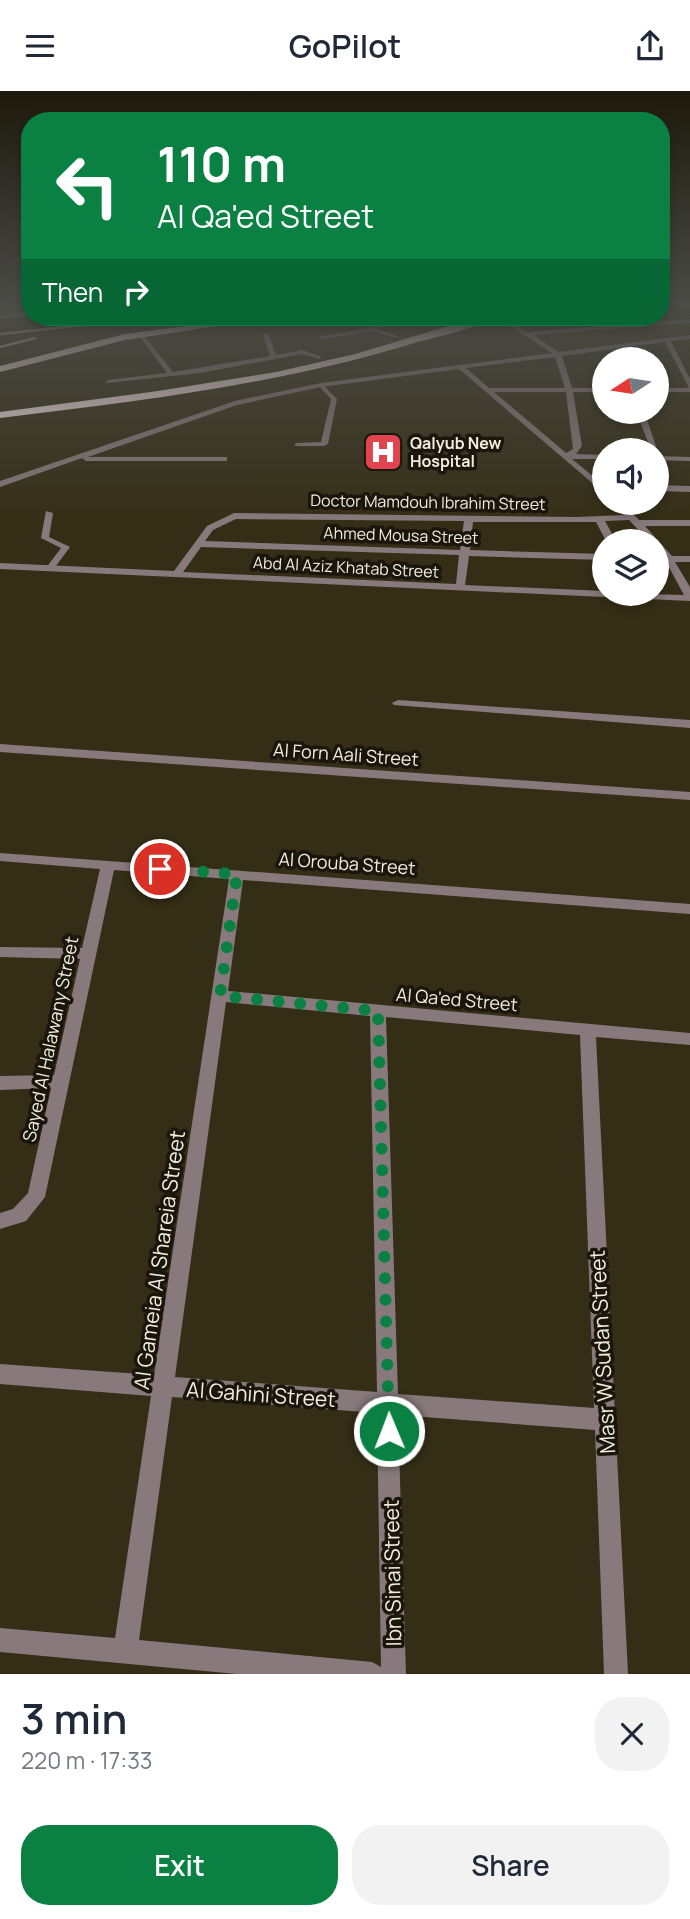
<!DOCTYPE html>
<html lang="en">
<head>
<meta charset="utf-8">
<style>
  :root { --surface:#fff; --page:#f2f2f3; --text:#1f2937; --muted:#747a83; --accent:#0b8043 }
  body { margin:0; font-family:Manrope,sans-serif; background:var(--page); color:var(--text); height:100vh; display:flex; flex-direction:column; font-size:26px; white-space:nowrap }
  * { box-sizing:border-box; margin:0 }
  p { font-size:23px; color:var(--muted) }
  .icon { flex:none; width:38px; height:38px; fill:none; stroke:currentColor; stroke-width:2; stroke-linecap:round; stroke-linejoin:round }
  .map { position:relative; height:1583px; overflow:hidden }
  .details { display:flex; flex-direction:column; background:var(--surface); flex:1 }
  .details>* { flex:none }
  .top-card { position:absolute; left:21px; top:21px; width:649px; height:214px; border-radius:28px; box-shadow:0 4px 10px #0003; background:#0b8043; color:#fff; overflow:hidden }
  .needle { width:46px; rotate:258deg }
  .controls { position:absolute; left:592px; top:256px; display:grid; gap:14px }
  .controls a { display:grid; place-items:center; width:77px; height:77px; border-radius:50%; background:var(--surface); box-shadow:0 4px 10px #0003; font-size:35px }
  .pin { position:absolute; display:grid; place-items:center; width:60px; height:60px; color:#fff; margin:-30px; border:4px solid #fff; border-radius:50%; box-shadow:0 2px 7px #0007 }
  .me { position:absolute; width:77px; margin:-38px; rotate:359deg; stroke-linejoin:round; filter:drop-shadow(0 0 5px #0008) }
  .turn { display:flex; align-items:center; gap:24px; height:147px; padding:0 21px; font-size:32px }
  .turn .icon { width:91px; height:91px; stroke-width:2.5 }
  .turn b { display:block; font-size:49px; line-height:60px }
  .then { display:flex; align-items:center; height:66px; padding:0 21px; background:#0003; gap:14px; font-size:26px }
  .round { display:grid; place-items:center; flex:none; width:74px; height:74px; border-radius:28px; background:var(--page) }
  .head { display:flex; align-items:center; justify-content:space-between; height:119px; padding:0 21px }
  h1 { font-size:42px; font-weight:600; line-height:52px }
  .primary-button { display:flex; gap:14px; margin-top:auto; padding:14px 21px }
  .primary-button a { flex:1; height:80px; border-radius:28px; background:var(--accent); color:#fff; font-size:28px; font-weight:600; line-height:80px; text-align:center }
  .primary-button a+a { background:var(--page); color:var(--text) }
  header { display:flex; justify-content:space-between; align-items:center; height:91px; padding:0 21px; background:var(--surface); font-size:32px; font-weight:600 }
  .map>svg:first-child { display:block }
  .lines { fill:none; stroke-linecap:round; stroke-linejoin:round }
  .lane { fill:#887a7c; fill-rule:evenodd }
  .street { fill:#887a7c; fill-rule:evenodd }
  .secondary { fill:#bba4a7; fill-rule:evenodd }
  .highway { fill:#fce7ea; fill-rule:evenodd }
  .rail { stroke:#c7c1b1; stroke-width:2.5 }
  .route { stroke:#0b8043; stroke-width:12; stroke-dasharray:0 21.6 }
  .labels { text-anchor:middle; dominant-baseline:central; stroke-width:7; stroke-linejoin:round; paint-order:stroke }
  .far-poi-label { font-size:16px; font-weight:bold; fill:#f2eddf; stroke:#1a160c; text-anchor:start }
  .far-street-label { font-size:16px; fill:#f2eddf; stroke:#1a160c }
  .street-label { font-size:18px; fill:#f2eddf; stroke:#1a160c }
  .near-street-label { font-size:21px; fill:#f2eddf; stroke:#1a160c }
</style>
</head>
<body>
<header><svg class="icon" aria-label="menu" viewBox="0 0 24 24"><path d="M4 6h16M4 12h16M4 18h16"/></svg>GoPilot<svg class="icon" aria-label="share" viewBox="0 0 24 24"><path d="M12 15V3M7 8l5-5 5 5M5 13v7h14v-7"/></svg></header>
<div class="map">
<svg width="690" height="1583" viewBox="0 0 690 1583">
  <rect width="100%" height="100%" fill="#352e16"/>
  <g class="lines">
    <path class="lane" d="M 393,226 L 400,226 L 377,238 L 397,245 L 397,247 L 372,240 L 322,248 L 319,246 L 371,237 Z
      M 577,226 L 584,226 L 603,237 L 598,238 Z
      M 141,241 L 173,281 L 270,265 L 263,244 L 266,242 L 269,244 L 276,264 L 302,259 L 322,266 L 319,268 L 302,263 L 200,282 L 106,292 L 108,289 L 167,282 L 138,243 Z
      M 321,292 L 337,308 L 328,353 L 324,355 L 295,355 L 295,353 L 297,352 L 321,351 L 331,308 L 318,294 Z
      M 46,420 L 53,422 L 49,446 L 70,456 L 53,479 L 50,480 L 46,477 L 61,457 L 41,447 Z"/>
    <path class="street" d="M 30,218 L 30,222 L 0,223 L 0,219 Z
      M 496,226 L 503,226 L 527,241 L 690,228 L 690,232 L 533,244 L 559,261 L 690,244 L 690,248 L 671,250 L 690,288 L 690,301 L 656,301 L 656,297 L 689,297 L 665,251 L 562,265 L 572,297 L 604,297 L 604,301 L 573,301 L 582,355 L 576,363 L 604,364 L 604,368 L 572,368 L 604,394 L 604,402 L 459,278 L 321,296 L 237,314 L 88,366 L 227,366 L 227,370 L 86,370 L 82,367 L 0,396 L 0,390 L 235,310 L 321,292 L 552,262 ZM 555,266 L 565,297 L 489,297 L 466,277 ZM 494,301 L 566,301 L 573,358 L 566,362 Z
      M 636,320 L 644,320 L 658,361 L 651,359 Z
      M 656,365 L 690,366 L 690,370 L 656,369 Z
      M 656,394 L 690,395 L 690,401 L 656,400 Z
      M 613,411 L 622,411 L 639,429 L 690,429 L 690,435 L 645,435 L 672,465 L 690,465 L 690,471 L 675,471 L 690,496 L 690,510 L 0,478 L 0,472 L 174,480 L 207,435 L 234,422 L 577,426 L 624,424 ZM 236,428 L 464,430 L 460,459 L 205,450 L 213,439 ZM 629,429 L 649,450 L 656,450 L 656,459 L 665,469 L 684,504 L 604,502 L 604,500 L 465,494 L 469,465 L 604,469 L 604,463 L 470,459 L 473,431 L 596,431 L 606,450 L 616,450 L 605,430 ZM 201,456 L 459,464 L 456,493 L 183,481 Z
      M 398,609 L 690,629 L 690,637 L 394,614 L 392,612 Z
      M 0,653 L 690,701 L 690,709 L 0,661 Z
      M 0,762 L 690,813 L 690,823 L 243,789 L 228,900 L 690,942 L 690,954 L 596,946 L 628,1583 L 604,1583 L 595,1339 L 398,1324 L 406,1583 L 237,1583 L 0,1561 L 0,1537 L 115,1547 L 151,1305 L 0,1293 L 0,1273 L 154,1284 L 229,788 L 114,779 L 45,1106 L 26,1130 L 0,1138 L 0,1122 L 13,1118 L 28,1102 L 51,997 L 0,999 L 0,985 L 54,984 L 80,868 L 0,866 L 0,856 L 82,857 L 100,778 L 0,770 ZM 226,911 L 370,925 L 377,1301 L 175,1286 ZM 386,926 L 580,944 L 594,1317 L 398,1303 ZM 172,1306 L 377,1322 L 381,1576 L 372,1571 L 139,1549 Z"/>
    <path class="secondary" d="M 30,221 L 30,225 L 0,228 L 0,224 Z"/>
    <path class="highway" d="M 254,226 L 278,226 L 125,249 L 0,281 L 0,275 L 125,243 Z
      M 479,226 L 493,226 C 476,238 439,245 418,251 C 281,293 141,310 0,327 L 0,321 L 158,300 L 276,281 L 355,263 Z"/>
    <path class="rail" d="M 0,243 L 163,226
      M 0,256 L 35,247"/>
  </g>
  <linearGradient id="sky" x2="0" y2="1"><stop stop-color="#1d190c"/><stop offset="0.49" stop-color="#4b4c47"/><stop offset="1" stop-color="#4b4c47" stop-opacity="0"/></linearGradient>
  <rect width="690" height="434" fill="url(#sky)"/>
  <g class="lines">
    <path class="route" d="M 160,778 L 237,783 L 220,905 L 378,920 L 389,1340"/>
  </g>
  <defs>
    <g id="hospital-square" transform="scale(2.0125)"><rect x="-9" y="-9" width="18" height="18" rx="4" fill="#e0444e" stroke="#1a160c"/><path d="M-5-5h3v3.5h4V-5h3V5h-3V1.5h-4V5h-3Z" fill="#fff"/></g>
  </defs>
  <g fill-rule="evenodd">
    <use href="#hospital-square" x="383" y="361"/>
  </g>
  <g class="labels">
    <g class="far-poi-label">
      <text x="410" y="352">Qalyub New<tspan x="410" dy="18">Hospital</tspan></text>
    </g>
    <g class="far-street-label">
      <text transform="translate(428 411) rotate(1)">Doctor Mamdouh Ibrahim Street</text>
      <text transform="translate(401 444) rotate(2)">Ahmed Mousa Street</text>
      <text transform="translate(346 476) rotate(3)">Abd Al Aziz Khatab Street</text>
    </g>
    <g class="street-label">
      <text transform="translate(346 663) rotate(4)">Al Forn Aali Street</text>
      <text transform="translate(347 772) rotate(4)">Al Orouba Street</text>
      <text transform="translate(457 908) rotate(5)">Al Qa'ed Street</text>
      <text transform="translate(50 948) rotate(-78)">Sayed Al Halawany Street</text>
    </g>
    <g class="near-street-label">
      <text transform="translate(159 1169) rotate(-82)">Al Gameia Al Shareia Street</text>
      <text transform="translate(602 1261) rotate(-93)">Masr W Sudan Street</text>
      <text transform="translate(261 1303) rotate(4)">Al Gahini Street</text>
      <text transform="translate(392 1482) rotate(-91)">Ibn Sinai Street</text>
    </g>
  </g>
</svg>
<div class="controls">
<a><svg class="needle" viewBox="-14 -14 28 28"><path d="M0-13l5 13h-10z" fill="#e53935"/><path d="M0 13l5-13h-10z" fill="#747a83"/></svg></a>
<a><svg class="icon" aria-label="sound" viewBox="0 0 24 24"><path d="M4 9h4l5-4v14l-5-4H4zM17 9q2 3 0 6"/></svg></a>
<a><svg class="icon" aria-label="layers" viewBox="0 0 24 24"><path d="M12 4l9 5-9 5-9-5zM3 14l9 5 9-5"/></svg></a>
</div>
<div class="pin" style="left:160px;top:778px;background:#d93025"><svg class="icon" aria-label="arrive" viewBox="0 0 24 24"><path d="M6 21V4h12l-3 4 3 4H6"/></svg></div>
<svg class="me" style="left:389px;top:1340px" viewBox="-20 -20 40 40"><circle r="17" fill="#0b8043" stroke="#fff" stroke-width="3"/><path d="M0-11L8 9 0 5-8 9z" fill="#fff"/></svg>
<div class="top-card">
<div class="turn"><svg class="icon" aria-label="left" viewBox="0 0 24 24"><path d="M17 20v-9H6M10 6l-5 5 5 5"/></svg><div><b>110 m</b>Al Qa'ed Street</div></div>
<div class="then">Then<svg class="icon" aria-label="right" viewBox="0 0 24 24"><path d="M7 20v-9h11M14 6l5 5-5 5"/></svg></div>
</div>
</div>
<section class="details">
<div class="head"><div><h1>3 min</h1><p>220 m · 17:33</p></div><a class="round"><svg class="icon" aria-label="close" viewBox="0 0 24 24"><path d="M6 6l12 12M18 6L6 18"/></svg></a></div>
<div class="primary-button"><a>Exit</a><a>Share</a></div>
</section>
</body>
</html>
